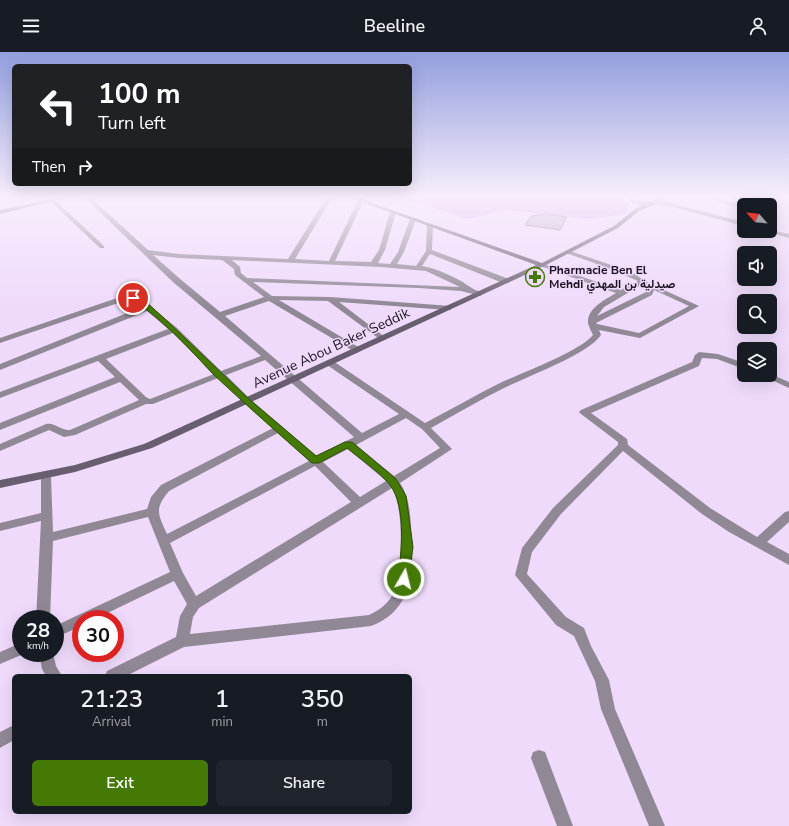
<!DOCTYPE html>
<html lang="en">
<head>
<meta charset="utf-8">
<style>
  :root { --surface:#171b24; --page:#20242c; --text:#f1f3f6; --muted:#9ea1a6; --accent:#447906 }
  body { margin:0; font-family:"Nunito Sans",Vazirmatn,sans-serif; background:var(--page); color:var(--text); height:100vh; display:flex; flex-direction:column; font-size:15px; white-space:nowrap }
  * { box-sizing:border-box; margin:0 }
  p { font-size:13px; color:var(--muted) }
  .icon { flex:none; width:22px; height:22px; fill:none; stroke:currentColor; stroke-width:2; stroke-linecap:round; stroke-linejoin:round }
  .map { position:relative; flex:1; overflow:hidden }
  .details { position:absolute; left:12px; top:622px; width:400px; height:140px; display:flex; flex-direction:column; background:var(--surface); border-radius:6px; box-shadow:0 4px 16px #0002 }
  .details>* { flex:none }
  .hud { position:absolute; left:12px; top:12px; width:400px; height:122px; border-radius:6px; box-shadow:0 4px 16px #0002; background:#202124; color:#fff; overflow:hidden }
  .needle { width:26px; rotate:297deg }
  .buttons { position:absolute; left:737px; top:146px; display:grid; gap:8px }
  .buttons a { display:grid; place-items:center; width:40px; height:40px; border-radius:6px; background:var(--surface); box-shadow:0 4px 16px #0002; font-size:20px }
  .speed { position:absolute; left:12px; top:558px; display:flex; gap:8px; font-size:20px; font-weight:700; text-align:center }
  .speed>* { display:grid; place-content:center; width:52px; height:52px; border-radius:50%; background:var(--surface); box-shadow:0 4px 16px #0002; line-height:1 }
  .speed small { font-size:10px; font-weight:400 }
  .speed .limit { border:6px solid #d22; background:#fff; color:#111 }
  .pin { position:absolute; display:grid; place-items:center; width:34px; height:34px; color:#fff; margin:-17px; border:2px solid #fff; border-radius:50%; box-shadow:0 1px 4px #0007 }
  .me { position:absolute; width:44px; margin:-22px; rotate:8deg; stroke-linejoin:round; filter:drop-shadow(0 0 3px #0008) }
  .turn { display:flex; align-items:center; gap:14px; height:84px; padding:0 20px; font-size:18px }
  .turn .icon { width:52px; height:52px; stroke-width:2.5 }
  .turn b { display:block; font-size:28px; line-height:34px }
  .then { display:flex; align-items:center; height:38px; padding:0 20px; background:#0003; gap:8px; font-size:15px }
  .eta { display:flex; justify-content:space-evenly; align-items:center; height:68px; text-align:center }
  .eta b { font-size:24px; font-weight:600; line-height:28px }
  .action { display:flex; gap:8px; margin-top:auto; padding:8px 20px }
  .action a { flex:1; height:46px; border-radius:6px; background:var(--accent); color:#fff; font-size:16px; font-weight:600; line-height:46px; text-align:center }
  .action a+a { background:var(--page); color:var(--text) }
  header { display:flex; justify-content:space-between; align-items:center; height:52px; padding:0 20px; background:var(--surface); font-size:18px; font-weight:600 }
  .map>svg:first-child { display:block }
  .green { fill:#d4a6ee }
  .building { fill:#c0accb; stroke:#877492 }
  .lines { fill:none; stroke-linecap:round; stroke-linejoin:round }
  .street { fill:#918896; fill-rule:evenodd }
  .secondary { fill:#695d70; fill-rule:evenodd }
  .route { fill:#447906; stroke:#2c4f04 }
  .labels { text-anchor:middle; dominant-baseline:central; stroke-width:3; stroke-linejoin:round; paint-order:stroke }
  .far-poi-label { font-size:12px; font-weight:bold; fill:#1b141f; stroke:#efdafb; text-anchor:start }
  .street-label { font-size:14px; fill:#1b141f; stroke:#efdafb }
</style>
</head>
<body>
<header><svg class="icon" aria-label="menu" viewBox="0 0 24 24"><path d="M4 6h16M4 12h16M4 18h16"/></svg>Beeline<svg class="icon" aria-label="person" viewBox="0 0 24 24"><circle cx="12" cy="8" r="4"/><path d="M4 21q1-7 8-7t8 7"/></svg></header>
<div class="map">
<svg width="789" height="774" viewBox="0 0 789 774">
  <rect width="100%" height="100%" fill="#efdafb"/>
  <path class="green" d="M 403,146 L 622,146 L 630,151 L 626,162 L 588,167 L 507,158 L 467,167 Z"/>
  <path class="building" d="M 545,162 L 567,165 L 560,178 L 525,173 L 531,164 Z"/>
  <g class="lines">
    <path class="street" d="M 85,146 L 91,146 L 148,198 L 179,202 L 288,207 L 326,146 L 332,146 L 295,207 L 329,209 L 358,148 L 361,146 L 364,148 L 335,209 L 371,210 L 379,198 L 390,160 L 393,158 L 396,160 L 385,198 L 378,211 L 390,212 L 398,200 L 410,167 L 413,165 L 416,167 L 404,200 L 397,212 L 416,214 L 426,199 L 427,174 L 430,172 L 433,174 L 432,198 L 509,227 L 509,231 L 503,231 L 430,202 L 422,214 C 435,216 450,223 461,229 C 468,233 473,238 481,240 L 481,244 L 461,239 L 419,236 L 253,230 L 272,244 L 330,245 L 451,254 L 451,258 L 448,258 L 339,250 L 385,285 L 386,287 L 382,289 L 328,249 L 279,248 L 360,296 L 361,298 L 357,301 L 269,249 L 225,264 L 362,381 L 399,362 L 327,313 L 326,311 L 327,309 L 333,309 L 425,371 C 450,358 474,344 498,332 C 521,321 579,300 593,283 C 591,279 589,275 588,271 C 587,256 605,248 616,241 L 540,214 L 540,212 L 544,212 L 621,238 L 638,229 L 611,217 L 566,201 L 566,199 L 570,199 L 629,219 L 651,232 L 699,254 L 640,286 L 599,278 L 601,283 C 587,303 528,324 504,336 C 480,348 456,362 431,376 L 452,397 L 400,431 C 409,444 410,459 411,475 C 414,514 415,558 371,574 L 184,595 L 126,624 L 105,624 L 107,619 L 176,585 L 180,564 L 187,552 L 174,529 L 95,567 L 81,567 L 81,574 L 55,586 L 55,574 L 170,520 L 148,465 L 53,489 L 50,567 L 36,567 L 41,469 L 0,479 L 0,471 L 41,461 L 41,424 L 46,420 L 51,424 L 53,480 L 147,457 L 151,445 L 161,433 L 273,376 L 218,326 L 153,352 L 146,352 L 75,383 L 64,385 L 49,378 L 0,399 L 0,392 L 46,372 C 55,370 61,379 70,378 L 139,348 L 120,330 L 0,378 L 0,371 L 115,325 L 98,309 L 0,346 L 0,340 L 168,277 L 147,259 L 0,318 L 0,312 L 142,255 L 134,249 L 124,249 L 0,291 L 0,286 L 120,245 L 139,245 L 177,276 L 221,319 L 261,304 L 173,230 ZM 153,203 L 179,206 L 222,208 L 234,217 L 235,223 L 264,245 L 220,260 L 179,226 ZM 232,208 L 381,215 L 426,219 L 460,235 L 247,226 L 241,221 L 240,215 ZM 643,232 L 647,236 L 646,240 L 597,264 L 604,255 ZM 654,238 L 689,254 L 639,281 L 597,272 L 596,271 L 652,243 ZM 173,281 L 214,322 L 150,347 L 146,345 L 106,307 ZM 265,308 L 354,385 L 317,404 L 250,347 L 226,323 ZM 406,366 L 422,377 L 440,396 L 394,424 L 356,393 ZM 278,381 L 309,409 L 167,482 C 158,462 154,457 169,439 ZM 348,397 L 386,429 L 360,445 L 323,410 ZM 315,414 L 351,450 L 196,544 L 183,521 L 170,491 ZM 392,436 C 404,455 403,519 394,540 C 389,551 380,558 369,563 L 190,582 L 193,565 L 199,556 Z
      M 656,146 L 662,146 L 674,152 L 744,170 L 744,174 L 672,155 L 652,152 L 652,150 L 663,150 Z
      M 703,146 L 711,146 L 744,153 L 744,157 Z
      M 761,146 L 767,146 L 759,153 L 752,153 Z
      M 50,147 L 54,147 L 104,194 L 104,196 L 100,196 L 50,149 Z
      M 770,178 L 789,182 L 789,186 L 765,179 L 770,179 Z
      M 699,300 L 718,302 L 744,311 L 744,317 L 717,307 L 702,306 L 699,314 L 591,361 L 627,387 L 628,393 L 710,456 L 757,485 L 785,460 L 789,459 L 789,470 L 767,490 L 789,502 L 789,513 L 729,480 L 702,462 L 623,399 L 561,462 L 532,500 L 527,522 L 566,565 L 584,576 L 591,594 L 609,628 L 615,657 L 665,774 L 649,774 L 601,657 L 595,629 L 574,584 L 556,573 L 515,523 L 522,496 L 553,456 L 618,393 L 618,390 L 581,362 L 579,360 L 581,358 L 692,310 L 695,303 Z
      M 770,322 L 789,330 L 789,336 L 761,323 Z
      M 21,591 L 21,601 L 26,601 L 0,612 L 0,600 Z
      M 39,601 L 53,601 L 56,614 L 62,624 L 46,624 L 42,617 Z
      M 14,673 L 14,688 L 0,696 L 0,680 Z
      M 539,698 L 545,700 L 573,774 L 557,774 L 531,706 L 533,700 Z"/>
    <path class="secondary" d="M 57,146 L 65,146 L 0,162 L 0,158 Z
      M 351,146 L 358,146 L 542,211 L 614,174 L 635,157 L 643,153 L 633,151 L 626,146 L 632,146 L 642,149 L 655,149 L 656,146 L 662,146 L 659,151 L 639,159 L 618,176 L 544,214 L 152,396 L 75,420 L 0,436 L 0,428 L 75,413 L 144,392 L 536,213 Z"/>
  </g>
  <linearGradient id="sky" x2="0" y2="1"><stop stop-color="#929edd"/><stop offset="0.57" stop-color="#f8eefd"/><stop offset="1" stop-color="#f8eefd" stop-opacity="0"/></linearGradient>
  <rect width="789" height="254" fill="url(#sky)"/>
  <path class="route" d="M 133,244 L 145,249 L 165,267 L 249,347 L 316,404 L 345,390 L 352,390 L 396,427 L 406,444 L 413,495 L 408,530 L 400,530 L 398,527 C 401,501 407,456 390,433 C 380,420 360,407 347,396 L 319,411 L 312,411 C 279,382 246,353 214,323 C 193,301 156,259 130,248 L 130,245 Z"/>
  <defs>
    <g id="pharmacy-ring" transform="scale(1)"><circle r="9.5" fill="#efdafb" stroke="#447906" stroke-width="1.5"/><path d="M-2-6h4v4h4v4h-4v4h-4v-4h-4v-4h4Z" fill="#447906"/></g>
  </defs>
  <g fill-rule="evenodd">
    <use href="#pharmacy-ring" x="535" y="225"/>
  </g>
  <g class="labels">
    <g class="far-poi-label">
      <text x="549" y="218">Pharmacie Ben El<tspan x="549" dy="14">Mehdi صيدلية بن المهدي</tspan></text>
    </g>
    <g class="street-label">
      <text transform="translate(331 296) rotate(-25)">Avenue Abou Baker Seddik</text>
    </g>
  </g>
</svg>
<div class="buttons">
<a><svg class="needle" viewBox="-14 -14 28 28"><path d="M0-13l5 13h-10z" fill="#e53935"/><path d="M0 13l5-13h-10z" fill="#9ea1a6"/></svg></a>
<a><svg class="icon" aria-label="sound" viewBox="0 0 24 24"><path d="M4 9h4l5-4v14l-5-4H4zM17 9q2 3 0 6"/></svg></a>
<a><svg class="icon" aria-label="search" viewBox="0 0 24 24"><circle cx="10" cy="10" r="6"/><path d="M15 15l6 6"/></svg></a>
<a><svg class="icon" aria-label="layers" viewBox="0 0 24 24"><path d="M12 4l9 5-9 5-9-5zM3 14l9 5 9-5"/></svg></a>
</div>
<div class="speed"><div>28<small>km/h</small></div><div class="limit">30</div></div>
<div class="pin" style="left:133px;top:246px;background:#d93025"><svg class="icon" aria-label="arrive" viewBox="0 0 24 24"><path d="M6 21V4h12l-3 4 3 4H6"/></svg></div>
<svg class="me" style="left:404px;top:527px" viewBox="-20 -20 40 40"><circle r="17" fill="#447906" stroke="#fff" stroke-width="3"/><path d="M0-11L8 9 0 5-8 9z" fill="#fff"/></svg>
<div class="hud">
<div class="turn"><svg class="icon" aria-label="left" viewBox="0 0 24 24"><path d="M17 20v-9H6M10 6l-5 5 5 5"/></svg><div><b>100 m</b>Turn left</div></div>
<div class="then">Then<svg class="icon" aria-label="right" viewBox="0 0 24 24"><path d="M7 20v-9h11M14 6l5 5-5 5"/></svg></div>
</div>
<section class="details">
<div class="eta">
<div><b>21:23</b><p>Arrival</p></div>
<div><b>1</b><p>min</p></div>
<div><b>350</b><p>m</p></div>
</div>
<div class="action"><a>Exit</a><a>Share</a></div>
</section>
</div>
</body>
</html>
